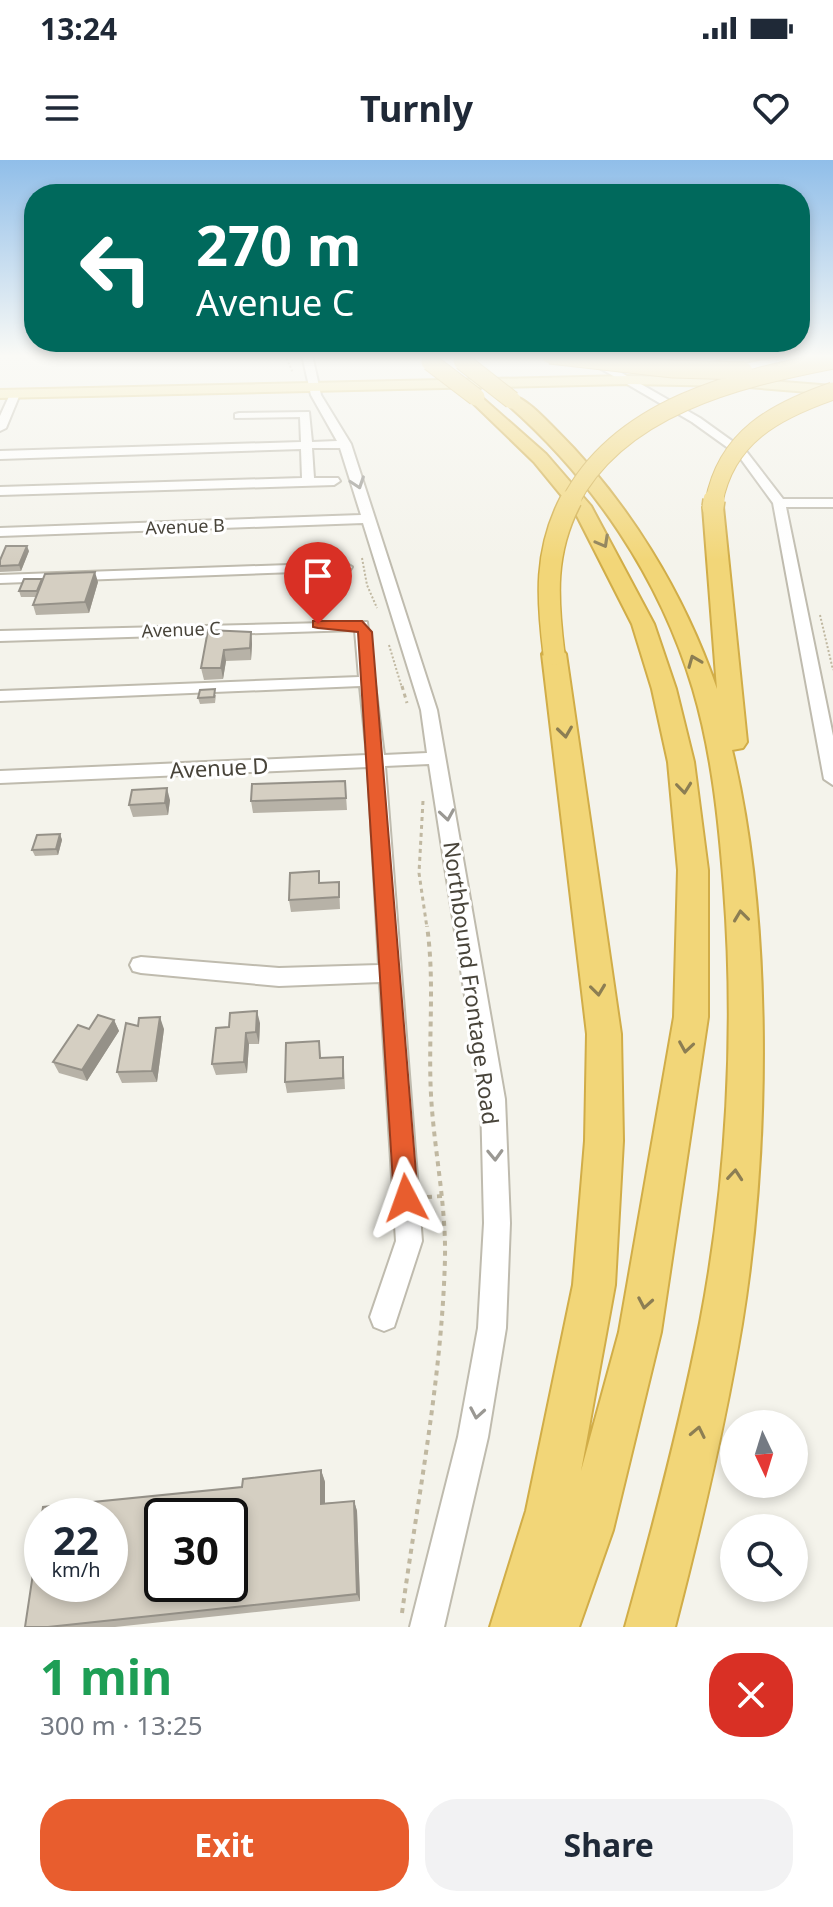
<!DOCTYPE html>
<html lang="en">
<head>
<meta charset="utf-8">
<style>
  :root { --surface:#fff; --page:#f2f2f3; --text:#1f2937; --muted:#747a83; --accent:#e85d2e }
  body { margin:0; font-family:"Noto Sans",sans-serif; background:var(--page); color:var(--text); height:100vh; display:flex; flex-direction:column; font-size:30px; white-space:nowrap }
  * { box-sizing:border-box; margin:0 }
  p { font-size:26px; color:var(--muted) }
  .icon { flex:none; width:44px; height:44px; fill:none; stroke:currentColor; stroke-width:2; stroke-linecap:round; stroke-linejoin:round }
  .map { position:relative; height:1467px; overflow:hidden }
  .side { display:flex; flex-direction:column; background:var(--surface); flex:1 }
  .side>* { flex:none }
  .top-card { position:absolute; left:24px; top:24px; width:786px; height:168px; border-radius:32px; box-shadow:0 4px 12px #0003; background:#00695c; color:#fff; overflow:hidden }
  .needle { width:52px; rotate:176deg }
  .controls { position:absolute; left:720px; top:1250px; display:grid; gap:16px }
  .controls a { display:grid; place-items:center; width:88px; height:88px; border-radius:50%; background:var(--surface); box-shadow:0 4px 12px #0003; font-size:40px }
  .speed { position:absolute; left:24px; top:1338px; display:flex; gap:16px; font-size:40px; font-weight:700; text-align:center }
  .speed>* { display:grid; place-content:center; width:104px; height:104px; border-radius:50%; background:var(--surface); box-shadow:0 4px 12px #0003; line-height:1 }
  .speed small { font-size:20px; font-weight:400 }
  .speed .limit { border:4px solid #111; border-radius:12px; background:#fff; color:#111 }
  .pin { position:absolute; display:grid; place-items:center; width:68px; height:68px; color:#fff; margin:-82px -34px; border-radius:50% 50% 50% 0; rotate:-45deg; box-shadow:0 0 8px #0007 }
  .pin .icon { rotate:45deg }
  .me { position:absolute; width:88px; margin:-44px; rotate:356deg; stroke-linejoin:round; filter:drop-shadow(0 0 6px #0008) }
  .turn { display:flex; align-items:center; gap:28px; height:168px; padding:0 40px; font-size:36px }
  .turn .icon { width:104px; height:104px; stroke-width:2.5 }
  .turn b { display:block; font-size:56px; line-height:68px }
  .round { display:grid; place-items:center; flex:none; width:84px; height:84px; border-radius:32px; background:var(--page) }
  .head { display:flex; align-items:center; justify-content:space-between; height:136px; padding:0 40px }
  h1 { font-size:48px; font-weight:700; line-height:60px; color:#1e9e55 }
  .primary-button { display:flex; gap:16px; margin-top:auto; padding:16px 40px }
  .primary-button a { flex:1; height:92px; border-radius:32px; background:var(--accent); color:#fff; font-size:32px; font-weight:700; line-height:92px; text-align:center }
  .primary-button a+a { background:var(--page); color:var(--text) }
  .status { display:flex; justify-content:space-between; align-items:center; height:56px; padding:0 40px; background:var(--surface); direction:ltr }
  .status svg { height:22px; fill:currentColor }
  header { display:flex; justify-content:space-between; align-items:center; height:104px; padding:0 40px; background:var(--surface); font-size:36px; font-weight:700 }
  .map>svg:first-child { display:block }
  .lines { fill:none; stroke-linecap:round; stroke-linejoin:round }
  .minor-casing { stroke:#bfbbae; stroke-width:4 }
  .major-casing { stroke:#dbc673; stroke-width:4 }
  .highway-casing { stroke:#d1ad48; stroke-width:4 }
  .path-far2 { stroke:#c0b8a1; stroke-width:2; stroke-dasharray:2 2; stroke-linecap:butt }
  .path-far1 { stroke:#c0b8a1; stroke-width:3; stroke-dasharray:4 4; stroke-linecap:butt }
  .path { stroke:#c0b8a1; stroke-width:4; stroke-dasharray:5 5; stroke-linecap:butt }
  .minor { fill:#fff; fill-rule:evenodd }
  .major { fill:#f6e7a2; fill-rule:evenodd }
  .highway { fill:#f2d678; fill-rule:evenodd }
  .highway-bridge-far1-casing { stroke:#d1ad48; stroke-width:19; stroke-linecap:butt }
  .highway-bridge-casing { stroke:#d1ad48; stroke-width:24; stroke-linecap:butt }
  .highway-bridge-far1 { stroke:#f2d678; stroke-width:17 }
  .highway-bridge { stroke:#f2d678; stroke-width:21 }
  .wall { fill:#b7b2a7 }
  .shaded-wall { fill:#959188 }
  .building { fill:#d5cfc2; stroke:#959188; stroke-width:2; fill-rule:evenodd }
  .oneway { stroke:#9a9893 }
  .oneway2 { stroke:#8c7e53 }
  .route { fill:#e85d2e; stroke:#973c1e; stroke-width:2 }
  .labels { text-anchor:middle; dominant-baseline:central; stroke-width:6; stroke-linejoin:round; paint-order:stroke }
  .far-street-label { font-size:18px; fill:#48443a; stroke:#fff }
  .street-label { font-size:22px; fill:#48443a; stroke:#fff }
</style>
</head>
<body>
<div class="status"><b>13:24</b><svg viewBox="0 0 49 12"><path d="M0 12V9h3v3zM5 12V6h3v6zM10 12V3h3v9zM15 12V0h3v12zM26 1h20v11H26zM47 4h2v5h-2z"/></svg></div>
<header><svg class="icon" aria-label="menu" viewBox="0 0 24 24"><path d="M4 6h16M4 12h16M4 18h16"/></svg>Turnly<svg class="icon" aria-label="heart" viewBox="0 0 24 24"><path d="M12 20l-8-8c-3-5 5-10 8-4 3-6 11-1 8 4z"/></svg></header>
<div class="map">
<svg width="833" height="1467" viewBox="0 0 833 1467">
  <rect width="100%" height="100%" fill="#f4f3eb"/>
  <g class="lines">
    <g class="minor-casing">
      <path id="minor" d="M 302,195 L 312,195 L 321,235 L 351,284 L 437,550 L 505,939 L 510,1063 L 506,1168 L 488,1277 L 444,1467 L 410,1467 L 458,1277 L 478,1168 L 484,1063 L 481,939 L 429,604 L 385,606 L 422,1081 L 394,1167 L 384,1171 L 374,1167 L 370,1157 L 396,1081 L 380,822 L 279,826 L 141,813 L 133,811 L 130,805 L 133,799 L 141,797 L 279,808 L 379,805 L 368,607 L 0,623 L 0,611 L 367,595 L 360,526 L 0,541 L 0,531 L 359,517 L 355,470 L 0,481 L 0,471 L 367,462 L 384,595 L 427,593 L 421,550 L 363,363 L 0,376 L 0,368 L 361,355 L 340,288 L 312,288 L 314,318 L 338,318 L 340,321 L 334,325 L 0,335 L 0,327 L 302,318 L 301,289 L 0,299 L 0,291 L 301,282 L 300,257 L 235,258 L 235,254 L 239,253 L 309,252 L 312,282 L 337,281 L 311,235 Z
        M 586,196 L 592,196 L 700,258 L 746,291 L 783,339 L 833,339 L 833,347 L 786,347 L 833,576 L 833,625 L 824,619 L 773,343 L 738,295 L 692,262 L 586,200 Z
        M 11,232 L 20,234 L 6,268 L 0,271 L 0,256 Z
        M 345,403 L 352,407 L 350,410 L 0,423 L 0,415 Z"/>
    </g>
    <g class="major-casing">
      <path id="major" d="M 749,195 L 779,195 L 699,211 L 692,207 Z
        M 627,216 L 735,218 L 833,226 L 833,234 L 735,226 L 627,224 L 0,238 L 0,230 Z"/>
    </g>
    <g class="highway-casing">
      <path id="highway" d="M 479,235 L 546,294 L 591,346 L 654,464 L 676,529 L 694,602 L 708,710 L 708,857 L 661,1172 L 613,1370 L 579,1467 L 490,1467 L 526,1351 L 573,1125 L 585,981 L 587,874 L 542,494 L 546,489 L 562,489 L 566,494 L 621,874 L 623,981 L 615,1125 L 581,1311 L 619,1172 L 674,857 L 678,710 L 668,602 L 652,529 L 632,464 L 575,352 L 534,302 L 473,243 L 471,240 Z
        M 512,235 C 528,240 544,258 555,269 C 628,341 684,433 717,529 L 703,347 L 713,341 L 723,347 L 747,582 L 743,588 L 732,590 C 773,760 770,991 742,1164 C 725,1266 701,1367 675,1467 L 625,1467 C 653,1367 680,1265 700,1163 C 727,1022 735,871 724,728 C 719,662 712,593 693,529 C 660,418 593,319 506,243 L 504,240 Z"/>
    </g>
    <path class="path-far2" d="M 285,195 L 293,213
      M 362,398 L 367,425 L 377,448
      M 820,455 L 833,510
      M 389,485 L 402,528"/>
    <path class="path-far1" d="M 402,526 L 407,543
      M 423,641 L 419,713 L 427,768"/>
    <path class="path" d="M 427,1037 L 443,1036
      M 402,1453 C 418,1336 442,1217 445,1098 C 446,1043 434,990 431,935 C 428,878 435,822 427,766"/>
    <use href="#minor" class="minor"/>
    <use href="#major" class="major"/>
    <use href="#highway" class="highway"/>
    <g class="highway-bridge-far1-casing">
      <path id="highway-bridge-far1" d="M 550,195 L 673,209 L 744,211
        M 462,201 L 512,240
        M 430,202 L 476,237
        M 570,342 C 619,247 736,219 833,200
        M 714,342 C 726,277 775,251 833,231"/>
    </g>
    <g class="highway-bridge-casing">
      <path id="highway-bridge" d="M 713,347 L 714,340
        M 554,494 C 547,438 544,391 571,340"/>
    </g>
    <use href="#highway-bridge-far1" class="highway-bridge-far1"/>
    <use href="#highway-bridge" class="highway-bridge"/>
  </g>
  <path class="wall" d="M 29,391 L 21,411 L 0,412 L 0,400 Z
    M 98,422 L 89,453 L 36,455 L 33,445 L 36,437 L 21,437 L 19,431 Z
    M 208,470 L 251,472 L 252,484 L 251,500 L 226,501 L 223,519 L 204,520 L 201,508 Z
    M 216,535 L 215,543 L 200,544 L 198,538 Z
    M 345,621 L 347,650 L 253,653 L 251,641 Z
    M 170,640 L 168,655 L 133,657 L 129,645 Z
    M 60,674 L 62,680 L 58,695 L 35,696 L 32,690 Z
    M 339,722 L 340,749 L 291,752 L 289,740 L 320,723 Z
    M 114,860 L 119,871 L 87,921 L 59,913 L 53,902 L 89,869 Z
    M 260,863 L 259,884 L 249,884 L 247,913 L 216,915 L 212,904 L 229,867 Z
    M 138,866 L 164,869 L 157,922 L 122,923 L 117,912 Z
    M 319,881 L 321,898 L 344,908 L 345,929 L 287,933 L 285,922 Z
    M 321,1310 L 325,1322 L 325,1343 L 354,1341 L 357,1351 L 360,1441 L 115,1467 L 25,1467 L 242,1327 Z"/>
  <path class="shaded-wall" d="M 27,386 L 29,391 L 21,411 L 19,405 Z
    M 95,412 L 98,422 L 89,453 L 85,442 Z
    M 251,472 L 252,484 L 251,500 L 250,488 Z
    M 224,490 L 226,501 L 223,519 L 221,508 Z
    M 167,628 L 170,640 L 168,655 L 165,643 Z
    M 60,674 L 62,680 L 58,695 L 56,689 Z
    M 257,851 L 260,863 L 259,884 L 256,872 Z
    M 160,857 L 164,869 L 157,922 L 152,911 Z
    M 114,860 L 119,871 L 87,921 L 82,910 Z
    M 246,873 L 249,884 L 247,913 L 244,902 Z
    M 321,1310 L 325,1322 L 325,1354 L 321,1344 Z
    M 354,1341 L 357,1351 L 360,1441 L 357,1434 Z"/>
  <path class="building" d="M 6,386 L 27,386 L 19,405 L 0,406 L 0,400 Z
    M 95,412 L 85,442 L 33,445 L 45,414 Z
    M 24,419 L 42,419 L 37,431 L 19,431 Z
    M 208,470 L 251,472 L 250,488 L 224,490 L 221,508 L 201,508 Z
    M 215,529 L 214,537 L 198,538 L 200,530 Z
    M 345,621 L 346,638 L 251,641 L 252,624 Z
    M 167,628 L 165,643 L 129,645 L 132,630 Z
    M 60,674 L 56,689 L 32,690 L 37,675 Z
    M 319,711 L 319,723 L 339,722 L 339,737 L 289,740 L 290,713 Z
    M 257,851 L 256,872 L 246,873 L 244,902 L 212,904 L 216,868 L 229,867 L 230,853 Z
    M 98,855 L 114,860 L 82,910 L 53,902 L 78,865 L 89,869 Z
    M 160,857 L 152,911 L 117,912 L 126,863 L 138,866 L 139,858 Z
    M 319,881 L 320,898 L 343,897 L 343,918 L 285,922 L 286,883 Z
    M 321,1310 L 321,1344 L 354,1341 L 357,1434 L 48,1467 L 25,1467 L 43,1347 L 242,1327 L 243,1319 ZM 42,1356 L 110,1356 L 110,1424 L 42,1424 ZM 162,1356 L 230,1356 L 230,1424 L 162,1424 Z"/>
  <defs><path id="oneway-chevron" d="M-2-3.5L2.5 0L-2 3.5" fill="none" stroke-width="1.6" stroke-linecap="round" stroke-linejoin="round" transform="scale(2)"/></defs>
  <g class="oneway">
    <use href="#oneway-chevron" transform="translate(358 323) rotate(71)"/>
    <use href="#oneway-chevron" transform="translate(447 655) rotate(81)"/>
    <use href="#oneway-chevron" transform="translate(495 995) rotate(88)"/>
    <use href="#oneway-chevron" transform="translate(477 1253) rotate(100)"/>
  </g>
  <g class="oneway2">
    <use href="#oneway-chevron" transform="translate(603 382) rotate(61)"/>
    <use href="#oneway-chevron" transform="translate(694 501) rotate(-112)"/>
    <use href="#oneway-chevron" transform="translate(565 572) rotate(82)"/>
    <use href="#oneway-chevron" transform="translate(684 628) rotate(84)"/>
    <use href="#oneway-chevron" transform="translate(741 756) rotate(-97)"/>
    <use href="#oneway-chevron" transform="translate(598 830) rotate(83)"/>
    <use href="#oneway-chevron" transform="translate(686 887) rotate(99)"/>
    <use href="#oneway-chevron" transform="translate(735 1015) rotate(-85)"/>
    <use href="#oneway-chevron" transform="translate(645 1143) rotate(100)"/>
    <use href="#oneway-chevron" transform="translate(698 1272) rotate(-78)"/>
  </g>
  <linearGradient id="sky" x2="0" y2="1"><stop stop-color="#90bee9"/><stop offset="0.49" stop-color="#fafaf6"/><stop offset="1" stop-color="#fafaf6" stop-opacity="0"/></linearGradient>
  <rect width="833" height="400" fill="url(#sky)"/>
  <path class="route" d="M 313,461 L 362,461 L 372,472 L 418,1038 L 414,1046 L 406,1050 L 398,1046 L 394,1038 L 358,472 L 318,468 L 313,467 Z"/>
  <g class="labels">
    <g class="far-street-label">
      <text transform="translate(185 366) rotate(-2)">Avenue B</text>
      <text transform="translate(181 469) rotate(-2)">Avenue C</text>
    </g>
    <g class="street-label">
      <text transform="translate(219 607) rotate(-3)">Avenue D</text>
      <text transform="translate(472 823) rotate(82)">Northbound Frontage Road</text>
    </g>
  </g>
</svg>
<div class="controls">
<a><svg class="needle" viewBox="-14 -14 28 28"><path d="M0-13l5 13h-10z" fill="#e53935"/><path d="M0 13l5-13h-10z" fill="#747a83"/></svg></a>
<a><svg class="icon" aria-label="search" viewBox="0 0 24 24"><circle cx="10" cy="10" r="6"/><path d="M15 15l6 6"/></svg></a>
</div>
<div class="speed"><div>22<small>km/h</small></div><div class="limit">30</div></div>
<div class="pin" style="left:318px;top:464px;background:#d93025"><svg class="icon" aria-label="arrive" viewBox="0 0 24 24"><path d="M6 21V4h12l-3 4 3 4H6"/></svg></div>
<svg class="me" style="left:406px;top:1038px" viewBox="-20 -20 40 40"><path d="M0-17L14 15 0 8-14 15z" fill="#e85d2e" stroke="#fff" stroke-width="4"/></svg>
<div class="top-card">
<div class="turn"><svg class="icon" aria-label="left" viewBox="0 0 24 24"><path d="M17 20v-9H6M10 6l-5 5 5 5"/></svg><div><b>270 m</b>Avenue C</div></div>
</div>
</div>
<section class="side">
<div class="head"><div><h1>1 min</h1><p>300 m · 13:25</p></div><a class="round" style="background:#d93025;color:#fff"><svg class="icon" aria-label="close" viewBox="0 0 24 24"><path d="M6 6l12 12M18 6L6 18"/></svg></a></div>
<div class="primary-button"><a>Exit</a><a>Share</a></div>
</section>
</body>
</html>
